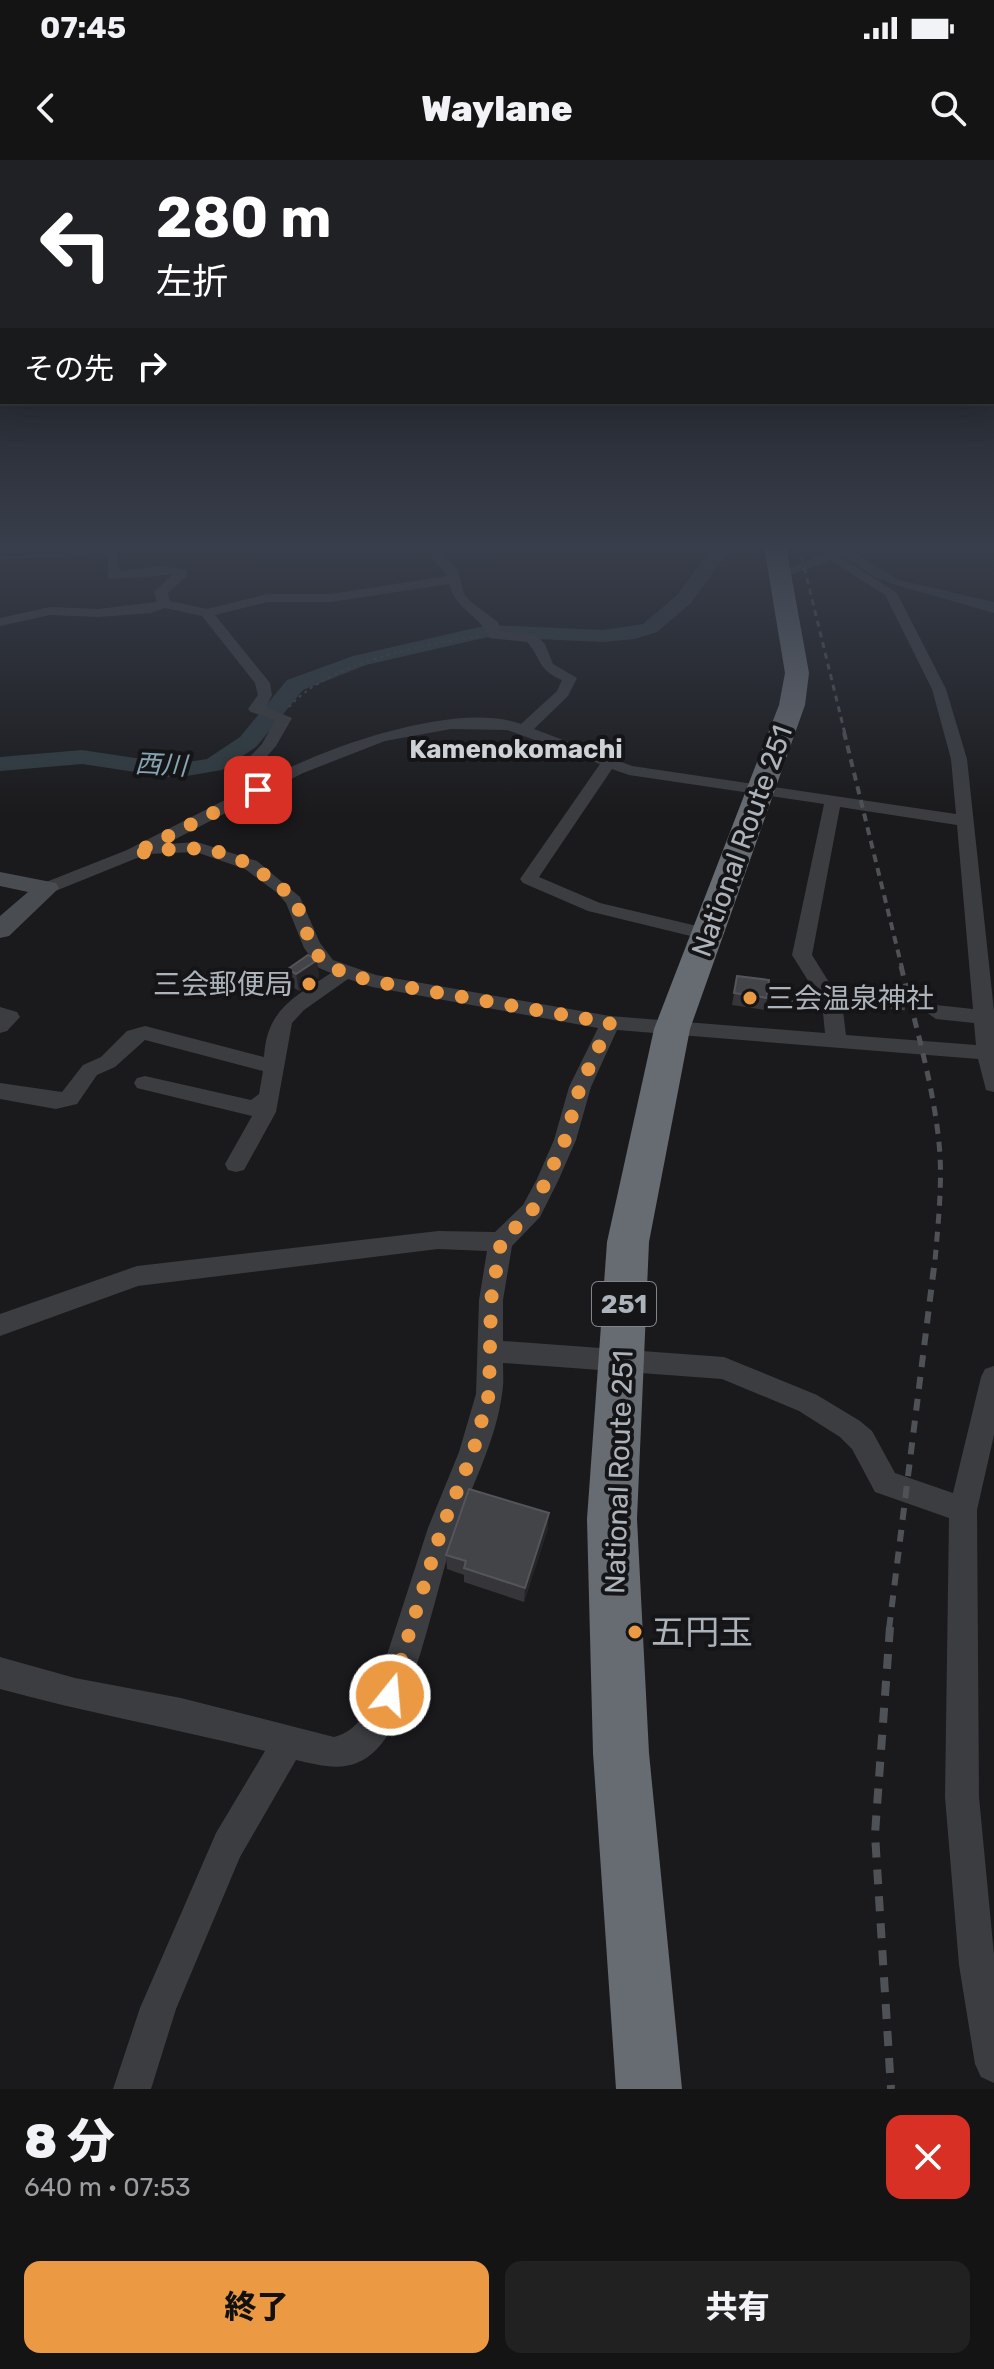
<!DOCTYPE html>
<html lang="ja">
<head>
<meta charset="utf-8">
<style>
  :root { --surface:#141415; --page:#212122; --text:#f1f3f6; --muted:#9d9ea0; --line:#333334; --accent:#eb9943 }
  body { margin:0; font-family:Rubik,"Noto Sans JP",sans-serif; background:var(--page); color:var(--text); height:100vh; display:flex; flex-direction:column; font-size:30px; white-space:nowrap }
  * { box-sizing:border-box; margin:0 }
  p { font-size:26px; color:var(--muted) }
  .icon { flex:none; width:44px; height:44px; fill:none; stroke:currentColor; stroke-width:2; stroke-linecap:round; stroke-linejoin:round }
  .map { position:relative; height:1929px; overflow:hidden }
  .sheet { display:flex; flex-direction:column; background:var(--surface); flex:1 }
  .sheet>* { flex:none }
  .banner { position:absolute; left:0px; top:0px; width:994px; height:244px; box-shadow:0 8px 32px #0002,0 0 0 2px var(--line); background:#202124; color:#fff; overflow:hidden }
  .pin { position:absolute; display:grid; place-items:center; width:68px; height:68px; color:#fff; margin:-34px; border-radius:16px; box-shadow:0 4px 12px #0006 }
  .me { position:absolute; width:88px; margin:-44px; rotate:17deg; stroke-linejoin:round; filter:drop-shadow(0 0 6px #0008) }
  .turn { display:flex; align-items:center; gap:28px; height:168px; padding:0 24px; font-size:36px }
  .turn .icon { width:104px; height:104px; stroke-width:2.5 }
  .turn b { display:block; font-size:56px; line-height:68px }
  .then { display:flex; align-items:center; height:76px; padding:0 24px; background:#0003; gap:16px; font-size:30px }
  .round { display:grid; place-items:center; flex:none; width:84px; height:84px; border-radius:16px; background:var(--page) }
  .head { display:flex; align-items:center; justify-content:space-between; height:136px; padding:0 24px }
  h1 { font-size:48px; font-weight:800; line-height:60px }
  .primary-button { display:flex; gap:16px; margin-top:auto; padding:16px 24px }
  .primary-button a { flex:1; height:92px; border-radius:16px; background:var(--accent); color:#111; font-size:32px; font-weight:800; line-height:92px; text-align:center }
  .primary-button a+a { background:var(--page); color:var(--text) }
  .status { display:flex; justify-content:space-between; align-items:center; height:56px; padding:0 40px; background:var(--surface); direction:ltr }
  .status svg { height:22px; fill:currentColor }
  header { display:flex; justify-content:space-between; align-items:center; height:104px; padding:0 24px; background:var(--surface); font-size:36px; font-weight:800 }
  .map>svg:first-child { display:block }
  .water { fill:#303b40 }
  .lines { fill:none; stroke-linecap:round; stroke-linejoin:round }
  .stream { stroke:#303b40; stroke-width:3 }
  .river { fill:#303b40; fill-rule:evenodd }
  .path-far1 { stroke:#414448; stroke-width:2; stroke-dasharray:3 4; stroke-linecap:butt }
  .path { stroke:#414448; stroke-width:3; stroke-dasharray:4 6; stroke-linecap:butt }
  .street { fill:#3b3d41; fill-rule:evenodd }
  .secondary { fill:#494c51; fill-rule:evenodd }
  .highway { fill:#676c72; fill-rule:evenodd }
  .rail-far4 { stroke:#4e5156; stroke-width:3; stroke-dasharray:6 5; stroke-linecap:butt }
  .rail-far3 { stroke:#4e5156; stroke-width:4; stroke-dasharray:8 6; stroke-linecap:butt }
  .rail-far2 { stroke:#4e5156; stroke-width:5; stroke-dasharray:10 8; stroke-linecap:butt }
  .rail-far1 { stroke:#4e5156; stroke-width:6; stroke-dasharray:12 10; stroke-linecap:butt }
  .rail { stroke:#4e5156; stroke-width:8; stroke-dasharray:15 12; stroke-linecap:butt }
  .wall { fill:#36363a }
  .shaded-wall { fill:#252528 }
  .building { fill:#434448; stroke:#53555a; stroke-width:2 }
  .route { stroke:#eb9943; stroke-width:14; stroke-dasharray:0 25.2 }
  .poi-dot { fill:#eb9943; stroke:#151517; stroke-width:3 }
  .labels { text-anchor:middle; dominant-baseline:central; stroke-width:8; stroke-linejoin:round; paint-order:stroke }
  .far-quarter-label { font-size:26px; font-weight:bold; fill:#ced2d7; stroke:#151517 }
  .far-water-label { font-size:26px; font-style:italic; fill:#86a6b4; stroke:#151517 }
  .shield { fill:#151517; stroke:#7f848a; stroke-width:2 }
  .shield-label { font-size:26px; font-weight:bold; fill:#adb3bb }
  .street-label { font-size:28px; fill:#adb3bb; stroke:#151517 }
  .poi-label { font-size:28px; fill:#adb3bb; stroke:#151517; text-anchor:end }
  .near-poi-label { font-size:34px; fill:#adb3bb; stroke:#151517; text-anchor:start }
</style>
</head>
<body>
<div class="status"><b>07:45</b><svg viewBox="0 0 49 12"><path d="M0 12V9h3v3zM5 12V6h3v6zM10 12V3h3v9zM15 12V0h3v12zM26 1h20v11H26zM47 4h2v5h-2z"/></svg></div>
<header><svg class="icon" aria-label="back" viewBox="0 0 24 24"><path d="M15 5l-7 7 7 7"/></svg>Waylane<svg class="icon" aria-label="search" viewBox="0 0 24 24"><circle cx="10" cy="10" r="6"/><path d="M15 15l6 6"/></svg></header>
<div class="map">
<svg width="994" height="1929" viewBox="0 0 994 1929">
  <rect width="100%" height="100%" fill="#1a1a1c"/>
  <path class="water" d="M 850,390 L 898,420 L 994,442 L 994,453 L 896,425 L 875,417 L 841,395 Z"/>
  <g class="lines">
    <path class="stream" d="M 180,386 L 256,386 L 289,393 L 312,386
      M 0,398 L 84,394 L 111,386"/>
    <path class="river" d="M 714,386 L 732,386 L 691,443 L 657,472 L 635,479 L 603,482 L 488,477 L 366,505 L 303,530 L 256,587 L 222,610 L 175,618 L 82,604 L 0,611 L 0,597 L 82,590 L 175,604 L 207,599 L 240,577 L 287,520 L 353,496 L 488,465 L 603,470 L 643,464 L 677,435 Z"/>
    <path class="path-far1" d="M 289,547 C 329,502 422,485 480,476"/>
    <path class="path" d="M 771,841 L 811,842
      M 851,844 L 919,850"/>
    <path class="street" d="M 98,386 L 110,386 L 118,393 L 120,411 L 162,406 L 187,410 L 187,416 L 168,433 L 170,441 L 207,449 L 267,434 L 331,434 L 447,416 L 423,386 L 436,386 L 458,411 L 464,434 L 471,442 L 498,462 L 501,471 L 536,475 L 545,484 L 553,504 L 577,518 L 568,536 L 534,569 L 632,606 L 956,654 L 951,599 L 932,529 L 885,435 L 831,401 L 781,418 L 775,414 L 844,386 L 860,386 L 841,397 L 897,433 L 946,529 L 967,599 L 994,851 L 994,932 L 986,930 L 978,899 L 617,870 L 591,927 L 576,980 L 559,1019 L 540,1057 L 512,1086 L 503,1140 L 503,1181 L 724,1197 L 817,1235 L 860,1261 L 872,1271 L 895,1313 L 953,1333 L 981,1217 L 985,1209 L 994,1206 L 994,1275 L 977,1350 L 979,1637 L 994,1795 L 994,1923 L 981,1917 L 975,1904 L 959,1805 L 945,1637 L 949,1358 L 875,1332 L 852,1289 L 840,1277 L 799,1251 L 722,1219 L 503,1203 C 503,1213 504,1224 502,1234 C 496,1280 473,1323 457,1367 C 438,1418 412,1557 376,1590 C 352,1614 326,1607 296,1600 L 240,1697 L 176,1849 L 151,1929 L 113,1929 L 140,1848 L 216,1673 L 265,1591 C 177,1569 87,1553 0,1529 L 0,1497 L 75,1518 L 181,1538 L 334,1577 C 357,1571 366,1553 375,1532 L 428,1368 L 459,1292 L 476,1234 L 479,1140 L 487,1091 L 438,1089 L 138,1126 L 0,1176 L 0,1154 L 137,1106 L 438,1071 L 495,1072 L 523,1045 L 537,1019 L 554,980 L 569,927 L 598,868 L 372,827 L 348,819 L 304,850 L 292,863 L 276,952 L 244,1010 L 236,1012 L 228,1010 L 225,1004 L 252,956 L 145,930 L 137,928 L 134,923 L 137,918 L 145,916 L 251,940 L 259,934 L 263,911 L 145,880 L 115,907 L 97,915 L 77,944 L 56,949 L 0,939 L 0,923 L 62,932 L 83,905 L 101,897 L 127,871 L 145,866 L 264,897 C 267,848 295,837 331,813 L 319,808 L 304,788 L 286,743 L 276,732 L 245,709 L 196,692 L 147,694 L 53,732 L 47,733 L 38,728 L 41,724 L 127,690 L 266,619 L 243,604 L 262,584 L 275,560 L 251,552 L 248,549 L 258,535 L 255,523 L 202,456 L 165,448 L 151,453 L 98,457 L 50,455 L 0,466 L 0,458 L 50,447 L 98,449 L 157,442 L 154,432 L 172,415 L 108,419 L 108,398 L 99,393 ZM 449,424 C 456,451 481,455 489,478 L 527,482 C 542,498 536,509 562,520 L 557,531 L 521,564 C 460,541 335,584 279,613 L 261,603 L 276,586 L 292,558 L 266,547 L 272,535 L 270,523 L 215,455 L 267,442 L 331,442 ZM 451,569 L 507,570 L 600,604 L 520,719 L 523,723 L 588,751 L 707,780 L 716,774 L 714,770 L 600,743 L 539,717 L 612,609 L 629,615 L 824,644 L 792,795 L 822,843 L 825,873 L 610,856 L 376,815 L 333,800 L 320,783 L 300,737 L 257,701 L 197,682 L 166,684 L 303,613 L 385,581 ZM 840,647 L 957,665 L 973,849 L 936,845 L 926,852 L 936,859 L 974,863 L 976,885 L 846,875 L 842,843 L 812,795 Z
      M 0,847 L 17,852 L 20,857 L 7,871 L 0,873 Z"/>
    <path class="secondary" d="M 0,712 L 56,723 L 59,728 L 9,776 L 0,778 L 0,756 L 28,732 L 0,726 Z"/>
    <path class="highway" d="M 764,386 L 786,386 L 809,513 L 805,545 L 690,869 L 649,1082 L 637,1359 L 649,1593 L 682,1929 L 616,1929 L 593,1593 L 587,1359 L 607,1082 L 654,869 L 779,545 L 785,513 Z"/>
    <path class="rail-far4" d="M 799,386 L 845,574"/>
    <path class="rail-far3" d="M 844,572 L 902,808"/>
    <path class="rail-far2" d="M 901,806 C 915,864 933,923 939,983 C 943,1022 938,1063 935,1101"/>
    <path class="rail-far1" d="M 889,1469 L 935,1099"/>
    <path class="rail" d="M 890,1467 L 875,1674 L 891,1929"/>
  </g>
  <path class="wall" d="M 317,800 L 319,817 L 299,831 L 291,826 L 288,809 Z
    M 737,816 L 767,838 L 765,850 L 732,845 Z
    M 548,1368 L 524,1442 L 464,1422 L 464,1415 L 447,1409 L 446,1395 Z"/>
  <path class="shaded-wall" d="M 317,800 L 319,817 L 299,831 L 296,814 Z
    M 549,1353 L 548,1368 L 524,1442 L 525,1428 Z"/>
  <path class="building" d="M 308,795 L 317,800 L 296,814 L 288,809 Z
    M 737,816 L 769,820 L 767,838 L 734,833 Z
    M 469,1329 L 549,1353 L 525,1428 L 464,1408 L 466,1401 L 446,1395 Z"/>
  <linearGradient id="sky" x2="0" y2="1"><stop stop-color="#0e0e0f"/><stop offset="0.59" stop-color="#383e4b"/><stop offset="1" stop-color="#383e4b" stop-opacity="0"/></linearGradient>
  <rect width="994" height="656" fill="url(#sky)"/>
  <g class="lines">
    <path class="route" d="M 258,630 L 133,694 C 184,687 218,681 263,714 C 275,723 287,730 295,743 C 303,755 305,770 311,784 C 322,809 348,814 372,821 L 610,863 L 580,927 L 565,980 L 532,1051 L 501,1082 L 491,1140 L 489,1234 L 473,1292 L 442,1368 L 390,1535"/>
  </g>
  <g class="poi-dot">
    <circle cx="309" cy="824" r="8"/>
    <circle cx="750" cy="838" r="8"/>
    <circle cx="635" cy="1472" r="8"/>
  </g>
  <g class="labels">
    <g class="far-quarter-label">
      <text x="516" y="589">Kamenokomachi</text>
    </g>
    <g class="far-water-label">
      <text transform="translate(161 605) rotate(3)">西川</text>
    </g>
    <rect class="shield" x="592" y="1122" width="64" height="44" rx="6"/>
    <g class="shield-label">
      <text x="624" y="1144">251</text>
    </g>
    <g class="street-label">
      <text transform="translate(742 681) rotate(-70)">National Route 251</text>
      <text transform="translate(619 1312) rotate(-88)">National Route 251</text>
    </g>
    <g class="poi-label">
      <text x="293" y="824">三会郵便局</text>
      <text x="766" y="838" text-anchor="start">三会温泉神社</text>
    </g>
    <g class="near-poi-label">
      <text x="651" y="1472">五円玉</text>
    </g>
  </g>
</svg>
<div class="pin" style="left:258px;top:630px;background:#d93025"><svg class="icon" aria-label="arrive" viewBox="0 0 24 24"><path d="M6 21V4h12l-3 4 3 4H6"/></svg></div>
<svg class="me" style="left:390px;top:1535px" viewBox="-20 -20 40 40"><circle r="17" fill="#eb9943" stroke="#fff" stroke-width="3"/><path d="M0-11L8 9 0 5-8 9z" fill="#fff"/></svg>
<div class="banner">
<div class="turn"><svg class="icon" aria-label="left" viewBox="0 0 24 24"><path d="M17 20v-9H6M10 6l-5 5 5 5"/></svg><div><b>280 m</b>左折</div></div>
<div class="then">その先<svg class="icon" aria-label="right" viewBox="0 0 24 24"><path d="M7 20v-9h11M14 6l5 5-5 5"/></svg></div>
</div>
</div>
<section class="sheet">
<div class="head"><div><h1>8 分</h1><p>640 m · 07:53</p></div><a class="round" style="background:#d93025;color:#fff"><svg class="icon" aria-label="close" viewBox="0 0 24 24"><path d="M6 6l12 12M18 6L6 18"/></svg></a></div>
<div class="primary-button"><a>終了</a><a>共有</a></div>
</section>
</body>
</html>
